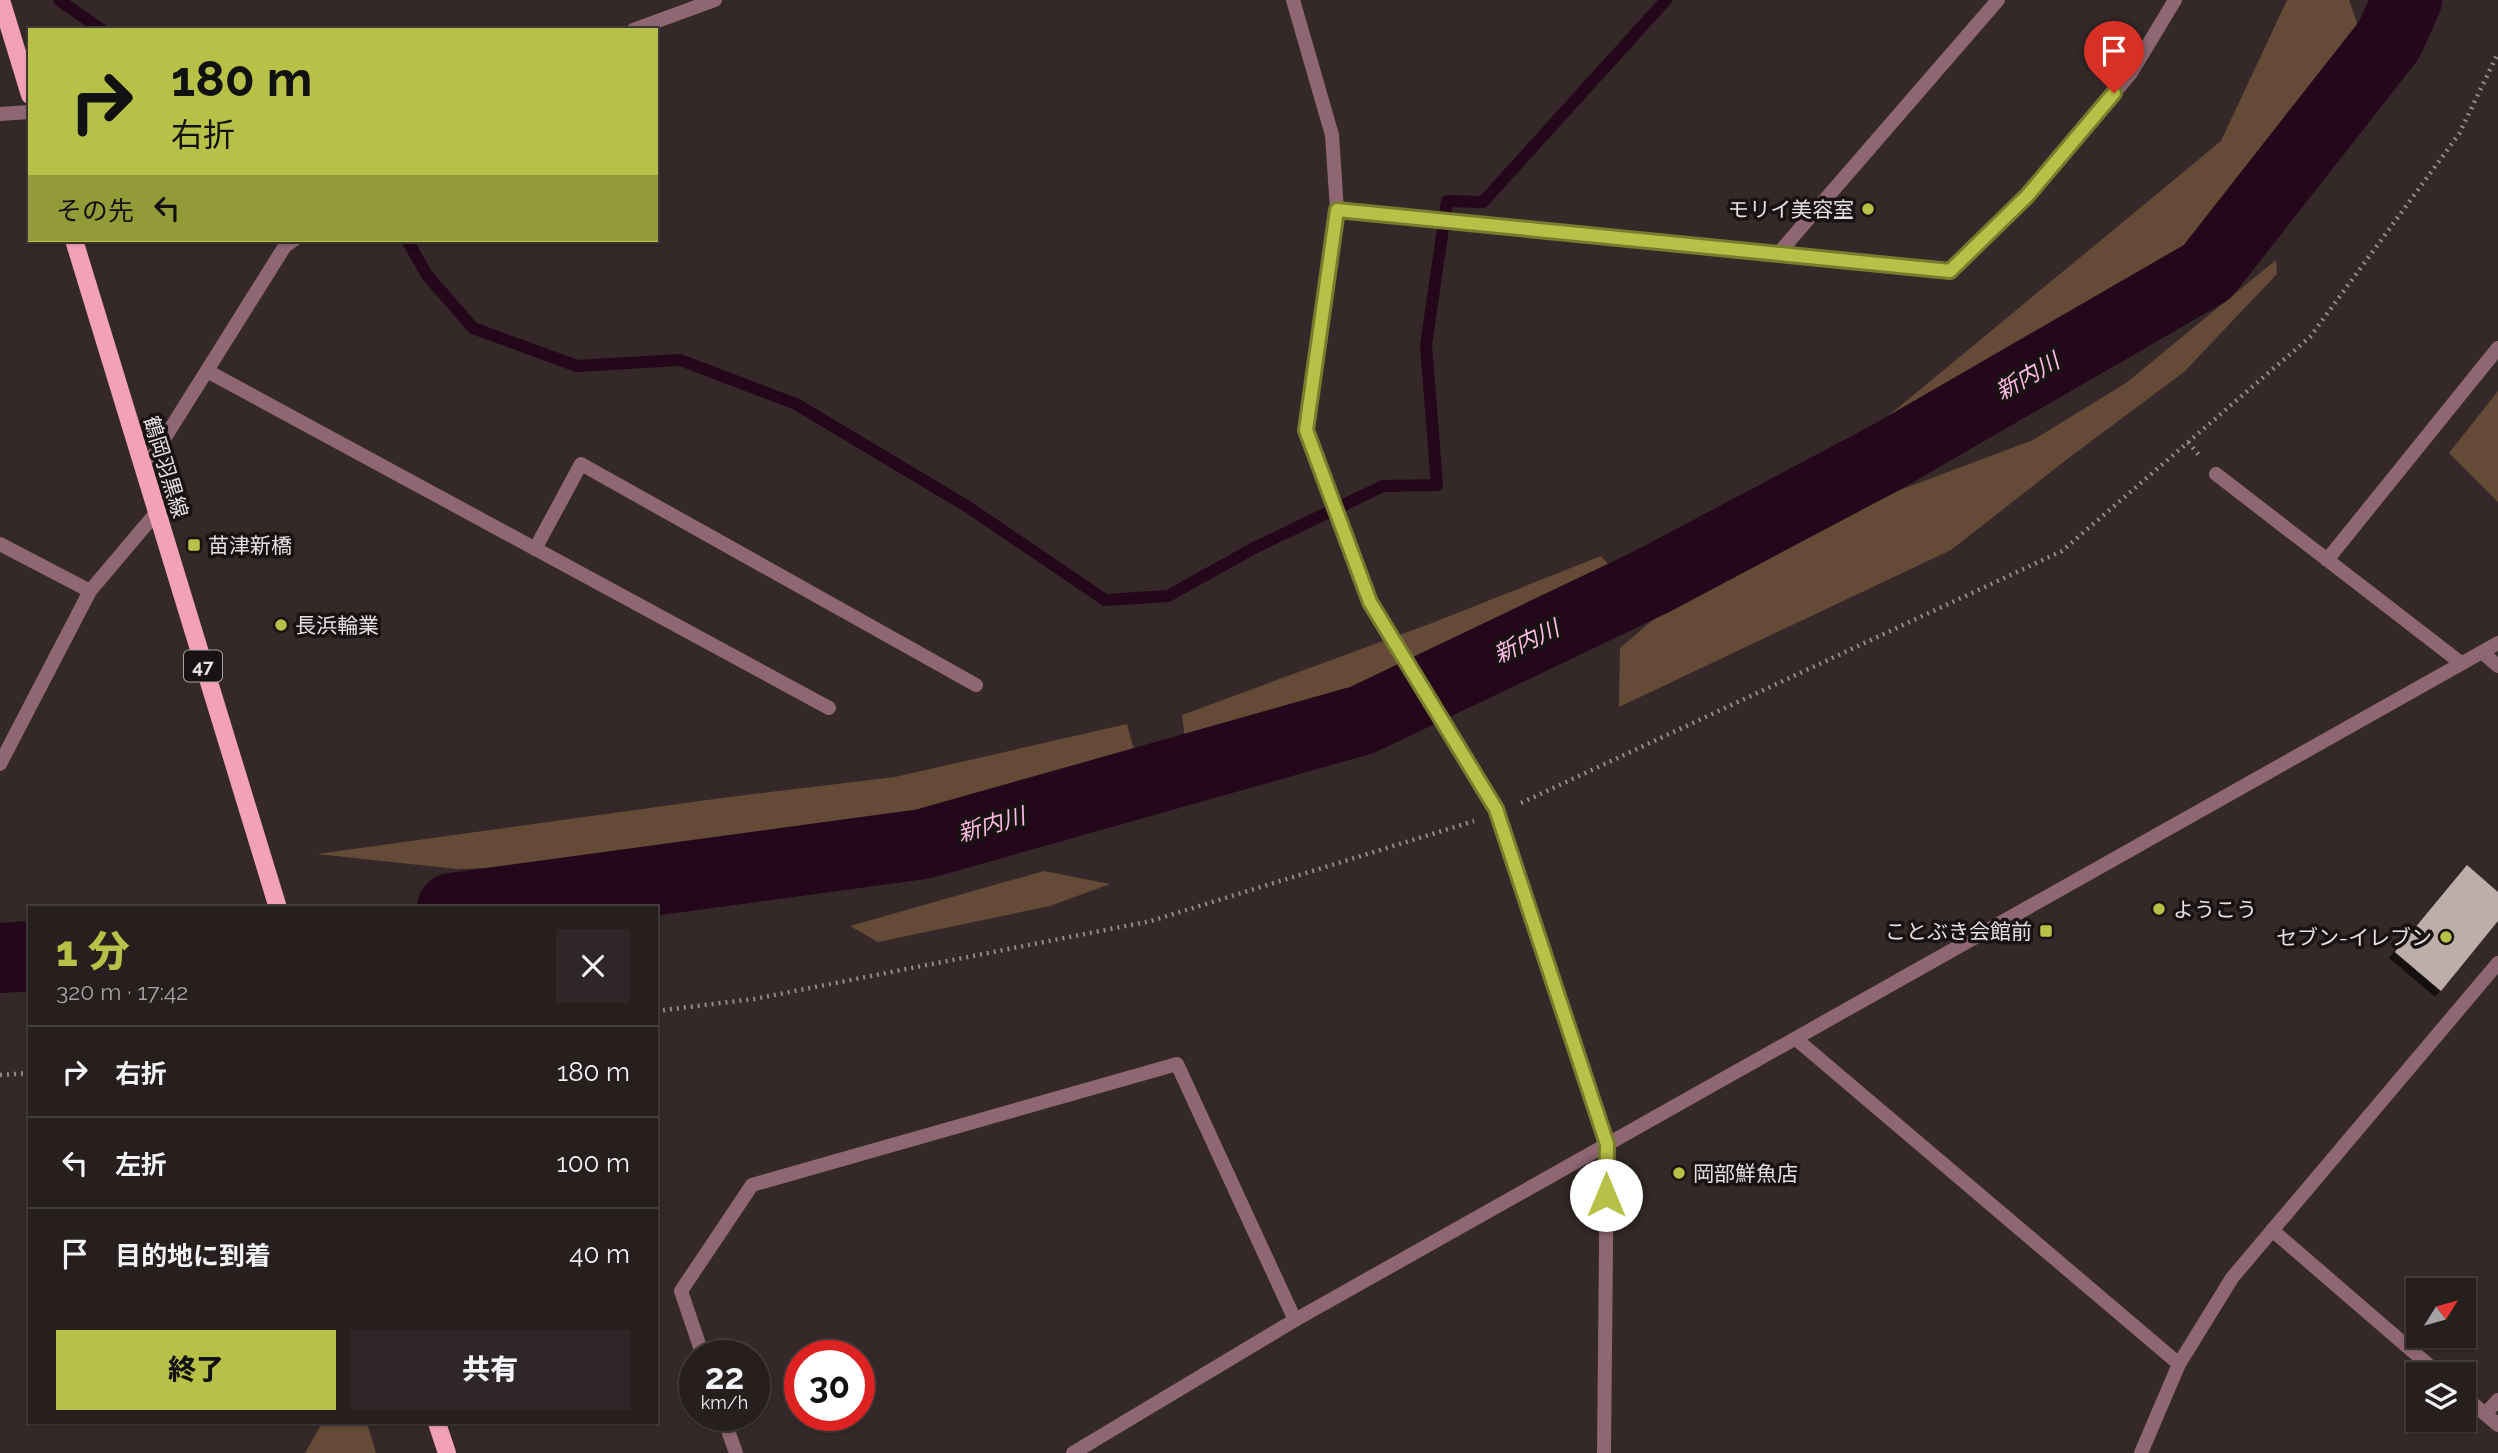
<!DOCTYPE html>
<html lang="ja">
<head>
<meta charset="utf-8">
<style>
  :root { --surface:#271e1e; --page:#2f2727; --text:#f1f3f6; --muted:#a4a2a4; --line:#433c3c; --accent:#b8c147 }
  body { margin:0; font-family:Raleway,"Noto Sans JP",sans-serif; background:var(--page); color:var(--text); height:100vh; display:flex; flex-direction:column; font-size:26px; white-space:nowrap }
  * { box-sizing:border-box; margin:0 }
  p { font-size:23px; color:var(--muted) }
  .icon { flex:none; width:38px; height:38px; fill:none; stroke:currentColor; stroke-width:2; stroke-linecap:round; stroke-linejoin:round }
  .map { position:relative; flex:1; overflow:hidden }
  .panel { position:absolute; left:28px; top:906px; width:630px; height:518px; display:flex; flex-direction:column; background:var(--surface); border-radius:0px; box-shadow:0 2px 5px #0004,0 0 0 2px var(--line) }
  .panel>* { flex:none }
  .banner { position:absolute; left:28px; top:28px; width:630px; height:214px; border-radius:0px; box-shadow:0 2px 5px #0004,0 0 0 2px var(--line); background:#b8c147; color:#111; overflow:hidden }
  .needle { width:46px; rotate:53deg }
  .controls { position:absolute; left:2406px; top:1278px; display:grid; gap:14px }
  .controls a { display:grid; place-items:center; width:70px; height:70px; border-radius:0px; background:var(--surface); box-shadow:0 2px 5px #0004,0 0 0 2px var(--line); font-size:35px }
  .speed { position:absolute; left:679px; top:1340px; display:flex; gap:14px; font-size:35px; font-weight:700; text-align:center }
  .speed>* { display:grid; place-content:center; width:91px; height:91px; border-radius:50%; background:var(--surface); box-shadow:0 2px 5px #0004,0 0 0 2px var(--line); line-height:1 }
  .speed small { font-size:18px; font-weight:400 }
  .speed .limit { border:10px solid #d22; background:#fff; color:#111 }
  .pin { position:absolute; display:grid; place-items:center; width:60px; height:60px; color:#fff; margin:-72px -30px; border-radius:50% 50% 50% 0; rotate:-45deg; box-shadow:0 0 7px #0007 }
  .pin .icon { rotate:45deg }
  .me { position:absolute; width:77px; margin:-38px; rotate:0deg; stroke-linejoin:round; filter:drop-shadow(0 0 5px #0008) }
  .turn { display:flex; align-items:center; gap:24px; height:147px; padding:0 28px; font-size:32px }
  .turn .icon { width:91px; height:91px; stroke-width:2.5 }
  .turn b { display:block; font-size:49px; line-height:60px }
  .then { display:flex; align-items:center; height:66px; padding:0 28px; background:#0003; gap:14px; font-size:26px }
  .round { display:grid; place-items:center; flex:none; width:74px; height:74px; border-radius:0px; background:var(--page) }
  .overview { display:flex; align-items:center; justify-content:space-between; height:119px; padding:0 28px }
  h1 { font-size:42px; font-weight:800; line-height:52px; color:var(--accent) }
  .primary-button { display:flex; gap:14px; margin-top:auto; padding:14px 28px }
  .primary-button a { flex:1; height:80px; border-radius:0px; background:var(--accent); color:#111; font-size:28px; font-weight:800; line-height:80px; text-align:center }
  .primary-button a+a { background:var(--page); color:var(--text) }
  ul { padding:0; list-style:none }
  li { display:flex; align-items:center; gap:21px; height:91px; padding:0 28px; border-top:2px solid var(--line) }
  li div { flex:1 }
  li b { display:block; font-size:26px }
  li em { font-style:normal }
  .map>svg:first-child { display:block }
  .green { fill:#644a37 }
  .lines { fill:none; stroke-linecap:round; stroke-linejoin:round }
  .stream { stroke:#24071b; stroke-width:12 }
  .river { stroke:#24071b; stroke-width:70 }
  .building { fill:#bdaeaa; filter:url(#shadow) }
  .path { stroke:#948a8a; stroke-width:4.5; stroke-dasharray:2 5; stroke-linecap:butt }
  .minor { stroke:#8e6772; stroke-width:14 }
  .tertiary { stroke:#8e6772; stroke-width:14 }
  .primary { stroke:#f2a1b8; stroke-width:18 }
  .route-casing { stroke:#787d2e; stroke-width:18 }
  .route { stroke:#b8c147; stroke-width:12 }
  .poi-dot { fill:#b8c147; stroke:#181212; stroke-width:2.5 }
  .labels { text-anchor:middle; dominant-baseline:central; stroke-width:7; stroke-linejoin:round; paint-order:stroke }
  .shield { fill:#181212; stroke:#aaa2a2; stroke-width:2 }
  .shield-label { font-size:19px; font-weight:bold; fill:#e8e0e0 }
  .poi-label { font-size:21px; fill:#e8e0e0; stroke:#181212; text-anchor:start }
  .street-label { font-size:21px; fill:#e8e0e0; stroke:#181212 }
  .water-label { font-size:23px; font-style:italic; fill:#fabae1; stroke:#181212 }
</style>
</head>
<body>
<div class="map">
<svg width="2498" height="1453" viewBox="0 0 2498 1453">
  <defs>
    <filter id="shadow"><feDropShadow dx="-6" dy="6" stdDeviation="0" flood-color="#0009"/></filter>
  </defs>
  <rect width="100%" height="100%" fill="#342828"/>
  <path class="green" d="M 2287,0 L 2349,0 L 2362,37 L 2206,254 L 2023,365 L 1865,435 L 2221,141 Z
    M 2276,260 L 2277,274 L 2184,372 L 2070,457 L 1951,550 L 1619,707 L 1620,648 L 1684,593 L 1868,502 L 2033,440 L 2126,383 Z
    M 2498,391 L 2498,502 L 2449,453 Z
    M 1601,556 L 1619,576 L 1546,616 L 1322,721 L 1187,755 L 1182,715 L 1432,623 Z
    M 1127,724 L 1138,764 L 903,832 L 715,856 L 589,865 L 457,869 L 317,854 L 729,797 L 895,777 Z
    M 1044,871 L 1110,884 L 1050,906 L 878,942 L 850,926 Z
    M 322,1423 L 367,1423 L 376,1453 L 305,1453 Z"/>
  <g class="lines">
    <path class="stream" d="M 59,0 L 102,30
      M 407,240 L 427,275 L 473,328 L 577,366 L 680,360 L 796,404 L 968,507 L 1105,600 L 1168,596 L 1254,548 L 1383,486 L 1437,485 L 1426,345 L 1447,201 L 1483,202 L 1666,0"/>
    <path class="river" d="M 452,908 L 923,844 L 1362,720 L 1651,582 L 1885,458 L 2207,272 L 2389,40 L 2407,0
      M 0,958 L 30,956"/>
  </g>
  <path class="building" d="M 2467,865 L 2498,892 L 2498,921 L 2441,991 L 2395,952 Z"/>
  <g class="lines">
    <path class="path" d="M 2188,442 L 2199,455
      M 1521,803 L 2062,551 L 2310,337 L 2459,134 L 2498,53
      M 656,1011 L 754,999 L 1151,921 L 1474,821
      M 0,1075 L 30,1073"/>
    <path class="minor" d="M 1293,0 L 1332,135 L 1337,210 L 1306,430 L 1370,602 L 1496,809 L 1607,1144 L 1604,1453
      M 633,30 L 715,0
      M 0,114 L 30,112
      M 1337,210 L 1950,271 L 2027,196 L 2131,73 L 2175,0
      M 1778,254 L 1998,0
      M 207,371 L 829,708
      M 144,471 L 285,246 L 294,240
      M 2216,474 L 2461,663
      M 0,544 L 90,591
      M 535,549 L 581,464 L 976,685
      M 2327,560 L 2498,348
      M 0,764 L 90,591 L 156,513
      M 1796,1039 L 2179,1364
      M 2272,1230 L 2439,1374
      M 703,1356 L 681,1291 L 752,1185 L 1177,1064 L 1295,1320
      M 2464,1396 L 2498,1425
      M 2485,1414 L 2498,1400
      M 723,1416 L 736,1453
      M 2141,1453 L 2179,1364 L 2232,1278 L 2498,963"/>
    <path class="tertiary" d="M 2482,652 L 2498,666
      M 1073,1453 L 1295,1320 L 2498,643"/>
    <path class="primary" d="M 1,0 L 30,95
      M 74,240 L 278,908
      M 437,1423 L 447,1453"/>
  </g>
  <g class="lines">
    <g class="route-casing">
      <path id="route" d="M 1606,1195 L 1607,1144 L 1496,809 L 1370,602 L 1306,430 L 1337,210 L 1950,271 L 2027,196 L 2114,93"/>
    </g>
    <use href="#route" class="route"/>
  </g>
  <g class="poi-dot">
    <circle cx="1868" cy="209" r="7"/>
    <rect x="187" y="538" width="14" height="14" rx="3.5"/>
    <circle cx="281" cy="625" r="7"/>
    <circle cx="2159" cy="909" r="7"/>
    <rect x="2039" y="924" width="14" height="14" rx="3.5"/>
    <circle cx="2446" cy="937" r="7"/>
    <circle cx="1679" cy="1173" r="7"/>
  </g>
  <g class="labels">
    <rect class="shield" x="184" y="650.5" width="38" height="31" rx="5"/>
    <g class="shield-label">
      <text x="203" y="666">47</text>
    </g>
    <g class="poi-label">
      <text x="1854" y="209" text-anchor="end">モリイ美容室</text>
      <text x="208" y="545">苗津新橋</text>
      <text x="295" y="625">長浜輪業</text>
      <text x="2173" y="909">ようこう</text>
      <text x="2032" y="931" text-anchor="end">ことぶき会館前</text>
      <text x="2432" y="937" text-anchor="end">セブン-イレブン</text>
      <text x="1693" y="1173">岡部鮮魚店</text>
    </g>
    <g class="street-label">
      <text transform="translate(166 467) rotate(73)">鶴岡羽黒線</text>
    </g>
    <g class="water-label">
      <text transform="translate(2027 376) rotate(-30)">新内川</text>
      <text transform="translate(1526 641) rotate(-25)">新内川</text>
      <text transform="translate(991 824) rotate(-16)">新内川</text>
    </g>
  </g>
</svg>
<div class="controls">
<a><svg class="needle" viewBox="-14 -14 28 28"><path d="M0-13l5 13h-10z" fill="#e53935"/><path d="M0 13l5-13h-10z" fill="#a4a2a4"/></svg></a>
<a><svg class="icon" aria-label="layers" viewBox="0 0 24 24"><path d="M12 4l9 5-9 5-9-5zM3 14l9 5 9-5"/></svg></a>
</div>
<div class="speed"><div>22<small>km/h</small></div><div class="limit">30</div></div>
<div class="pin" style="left:2114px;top:93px;background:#d93025"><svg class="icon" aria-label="arrive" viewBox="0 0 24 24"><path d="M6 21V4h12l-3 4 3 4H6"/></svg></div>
<svg class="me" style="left:1606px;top:1195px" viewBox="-20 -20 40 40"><circle r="19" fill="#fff"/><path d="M0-13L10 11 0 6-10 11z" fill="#b8c147"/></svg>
<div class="banner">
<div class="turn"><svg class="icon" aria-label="right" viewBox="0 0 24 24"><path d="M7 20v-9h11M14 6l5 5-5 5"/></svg><div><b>180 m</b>右折</div></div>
<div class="then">その先<svg class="icon" aria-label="left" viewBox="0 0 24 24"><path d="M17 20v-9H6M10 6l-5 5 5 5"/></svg></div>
</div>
<section class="panel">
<div class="overview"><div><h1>1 分</h1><p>320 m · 17:42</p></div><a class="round"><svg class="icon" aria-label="close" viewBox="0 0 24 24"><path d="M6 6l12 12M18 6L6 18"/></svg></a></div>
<ul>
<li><svg class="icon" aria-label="right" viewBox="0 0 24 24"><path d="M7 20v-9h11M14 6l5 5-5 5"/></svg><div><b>右折</b></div><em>180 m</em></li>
<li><svg class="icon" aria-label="left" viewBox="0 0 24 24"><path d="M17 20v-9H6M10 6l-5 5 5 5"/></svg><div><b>左折</b></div><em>100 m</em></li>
<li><svg class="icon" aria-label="arrive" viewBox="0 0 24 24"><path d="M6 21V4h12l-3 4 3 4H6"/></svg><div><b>目的地に到着</b></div><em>40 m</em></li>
</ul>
<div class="primary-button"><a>終了</a><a>共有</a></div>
</section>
</div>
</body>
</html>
